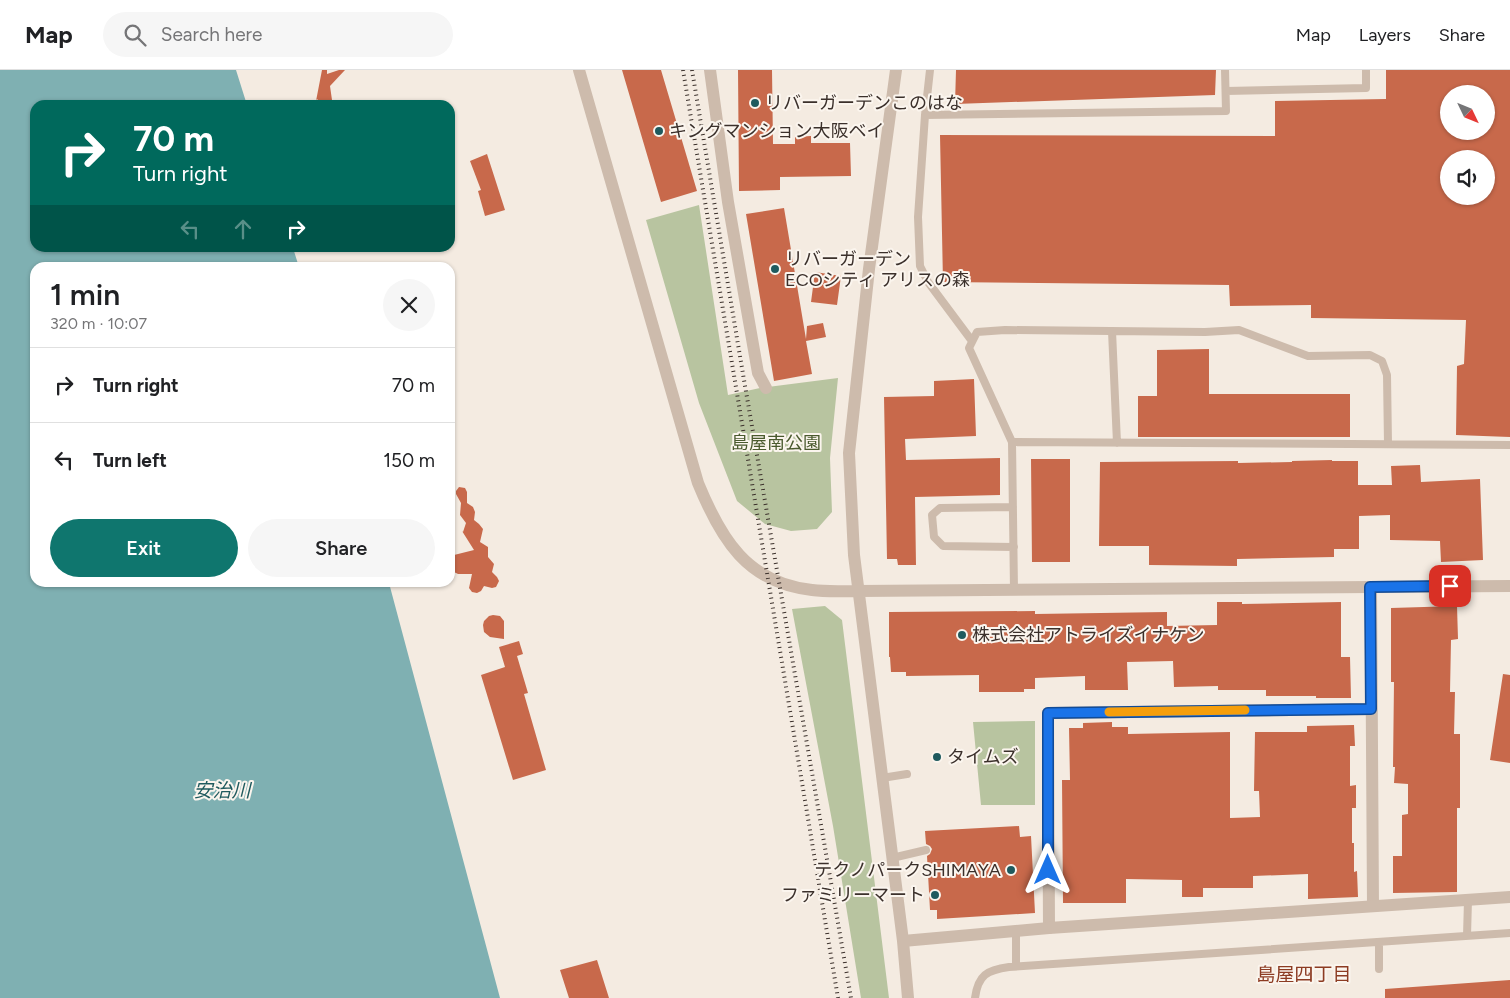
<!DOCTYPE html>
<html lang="en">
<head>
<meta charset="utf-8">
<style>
  :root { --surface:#fff; --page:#f6f6f6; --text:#202124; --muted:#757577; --line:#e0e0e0; --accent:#0f766e }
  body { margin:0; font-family:Figtree,"Noto Sans JP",sans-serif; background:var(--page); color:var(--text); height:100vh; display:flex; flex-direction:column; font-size:19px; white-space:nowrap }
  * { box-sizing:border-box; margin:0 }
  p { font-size:16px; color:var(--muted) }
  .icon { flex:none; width:28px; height:28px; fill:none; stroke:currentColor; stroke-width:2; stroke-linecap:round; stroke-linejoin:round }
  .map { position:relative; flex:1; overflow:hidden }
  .side { position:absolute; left:30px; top:192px; width:425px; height:325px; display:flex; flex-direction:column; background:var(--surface); border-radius:15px; box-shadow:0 1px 4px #0004 }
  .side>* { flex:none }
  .guide { position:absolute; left:30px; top:30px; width:425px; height:152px; border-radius:15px; box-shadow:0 1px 4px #0004; background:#00695c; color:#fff; overflow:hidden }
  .needle { width:32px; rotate:133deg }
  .tools { position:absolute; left:1440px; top:15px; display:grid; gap:10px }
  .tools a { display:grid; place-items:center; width:55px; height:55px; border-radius:50%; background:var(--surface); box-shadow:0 1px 4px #0004; font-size:25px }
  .pin { position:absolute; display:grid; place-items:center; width:42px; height:42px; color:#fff; margin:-21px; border-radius:10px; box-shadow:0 2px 8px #0006 }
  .me { position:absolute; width:55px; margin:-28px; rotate:0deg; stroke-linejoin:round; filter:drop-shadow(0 0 4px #0008) }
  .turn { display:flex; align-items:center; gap:18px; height:105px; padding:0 20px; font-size:22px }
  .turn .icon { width:65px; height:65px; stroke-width:2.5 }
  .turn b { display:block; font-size:35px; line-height:42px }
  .lanes { display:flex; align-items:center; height:48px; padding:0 20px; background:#0003; justify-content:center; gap:25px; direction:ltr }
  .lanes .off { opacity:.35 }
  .round { display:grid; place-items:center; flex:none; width:52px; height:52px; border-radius:26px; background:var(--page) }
  .headline { display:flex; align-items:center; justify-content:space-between; height:85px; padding:0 20px }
  h1 { font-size:30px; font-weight:600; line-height:38px }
  .primary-button { display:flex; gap:10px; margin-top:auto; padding:10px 20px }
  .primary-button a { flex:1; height:58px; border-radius:30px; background:var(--accent); color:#fff; font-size:20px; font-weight:600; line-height:58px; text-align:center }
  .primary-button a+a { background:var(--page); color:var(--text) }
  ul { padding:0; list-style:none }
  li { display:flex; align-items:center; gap:15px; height:75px; padding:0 20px; border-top:1px solid var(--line) }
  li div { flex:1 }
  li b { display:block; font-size:19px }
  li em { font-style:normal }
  header { display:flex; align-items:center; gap:30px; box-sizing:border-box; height:70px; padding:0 25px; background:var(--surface); border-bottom:1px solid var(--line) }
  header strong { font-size:24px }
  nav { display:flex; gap:28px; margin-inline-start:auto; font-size:18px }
  .search { width:350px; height:45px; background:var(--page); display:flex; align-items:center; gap:12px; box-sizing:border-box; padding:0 18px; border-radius:28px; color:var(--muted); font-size:19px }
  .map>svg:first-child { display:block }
  .park { fill:#b8c4a0 }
  .water { fill:#7fb0b2 }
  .building { fill:#c8694b; fill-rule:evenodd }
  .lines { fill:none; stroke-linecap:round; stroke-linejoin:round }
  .service { stroke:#cdbbac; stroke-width:8 }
  .pedestrian { stroke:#cdbbac; stroke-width:12 }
  .minor { stroke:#cdbbac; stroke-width:12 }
  .tertiary { stroke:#cdbbac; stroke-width:12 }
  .rail { stroke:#3b302b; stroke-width:4; stroke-dasharray:1 4; stroke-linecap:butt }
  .route-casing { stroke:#114b97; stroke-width:12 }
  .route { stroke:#1a73e8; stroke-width:9 }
  .slow { stroke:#f59e0b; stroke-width:9 }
  .poi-dot { fill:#1f5a5e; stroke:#fbf5ee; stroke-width:2 }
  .labels { text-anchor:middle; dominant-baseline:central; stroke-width:4; stroke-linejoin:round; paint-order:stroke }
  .poi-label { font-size:18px; fill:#3b302b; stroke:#fbf5ee; text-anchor:start }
  .park-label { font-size:18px; fill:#4a5a2e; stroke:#fbf5ee }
  .water-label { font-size:19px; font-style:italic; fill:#1f5a5e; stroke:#fbf5ee }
  .neighbourhood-label { font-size:19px; fill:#8c3b22; stroke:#fbf5ee }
</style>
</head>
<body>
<header>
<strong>Map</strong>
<div class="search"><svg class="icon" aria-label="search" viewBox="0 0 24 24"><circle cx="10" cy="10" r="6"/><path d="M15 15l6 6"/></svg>Search here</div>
<nav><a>Map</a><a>Layers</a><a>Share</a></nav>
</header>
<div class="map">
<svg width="1510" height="928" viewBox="0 0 1510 928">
  <rect width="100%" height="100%" fill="#f4ebe1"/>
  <path class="park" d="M 699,135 L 728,325 L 760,318 L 838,308 L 830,388 L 832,442 L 817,459 L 791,461 L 765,454 L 737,431 L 699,333 L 646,150 Z
    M 825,536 L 842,550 L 889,928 L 861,928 L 833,756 L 792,539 Z
    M 1035,651 L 1035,735 L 981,735 L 973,652 Z"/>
  <path class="water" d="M 0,0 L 236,0 L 247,35 L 35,35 L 35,178 L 293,178 L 299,197 L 35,198 L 35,512 L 389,513 L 500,928 L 0,928 Z"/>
  <path class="building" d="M 322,0 L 327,0 L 327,4 L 339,0 L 345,0 L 330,16 L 332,30 L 324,34 L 320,32 L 317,29 L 316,31 Z
    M 622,0 L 661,0 L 697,121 L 661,132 Z
    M 738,0 L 772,0 L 773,74 L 795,74 L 795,67 L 811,66 L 811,73 L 850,73 L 851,106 L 780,107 L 780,120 L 739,121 Z
    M 956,0 L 1216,0 L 1215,25 L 955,34 Z
    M 1386,0 L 1510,0 L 1510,367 L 1456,365 L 1457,296 L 1464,294 L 1466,250 L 1311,248 L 1311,235 L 1230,236 L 1229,215 L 943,212 L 940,65 L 1275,66 L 1275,31 L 1386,29 ZM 1449,24 L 1486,24 L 1486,61 L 1449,61 ZM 1449,89 L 1486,89 L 1486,126 L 1449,126 Z
    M 487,84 L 505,140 L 485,146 L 478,121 L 481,120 L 470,91 Z
    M 784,138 L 806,269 L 807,256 L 823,253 L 826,267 L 806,271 L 812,304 L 774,311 L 746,144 Z
    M 815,202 L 841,206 L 837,235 L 811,232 Z
    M 1209,279 L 1209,324 L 1350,324 L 1350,367 L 1138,367 L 1138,326 L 1157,326 L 1157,280 Z
    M 974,309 L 976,366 L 905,369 L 906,390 L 1000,388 L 1000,425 L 915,427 L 916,495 L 898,495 L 897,489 L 887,489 L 884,327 L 934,326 L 934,311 Z
    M 1031,389 L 1070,389 L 1070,492 L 1032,492 Z
    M 1332,390 L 1332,391 L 1358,391 L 1358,415 L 1392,415 L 1391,396 L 1420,395 L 1421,412 L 1480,409 L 1483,490 L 1441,492 L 1440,471 L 1390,470 L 1390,445 L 1359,446 L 1359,479 L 1334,479 L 1334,487 L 1237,489 L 1237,496 L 1149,495 L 1149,476 L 1099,476 L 1100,392 L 1238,391 L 1238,393 L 1292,392 L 1292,391 Z
    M 459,417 L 465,418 L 467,422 L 467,433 L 473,437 L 475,442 L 474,450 L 479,454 L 483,459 L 480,472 L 488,477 L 488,487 L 494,494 L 492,502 L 497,507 L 499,511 L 496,517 L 492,518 L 484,516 L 481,521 L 477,523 L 472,522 L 469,518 L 472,504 L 458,504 L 452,501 L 450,497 L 450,490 L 454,485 L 474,480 L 462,461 L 463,462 L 466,453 L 460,445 L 461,433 L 456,424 L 456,421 Z
    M 1217,532 L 1242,532 L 1242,534 L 1341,532 L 1341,587 L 1350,587 L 1351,628 L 1316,628 L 1316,626 L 1266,626 L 1266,620 L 1218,620 L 1218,616 L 1174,617 L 1173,591 L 1127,592 L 1128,620 L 1085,620 L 1085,606 L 1035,608 L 1035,619 L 1024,619 L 1024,622 L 979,622 L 979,605 L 906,606 L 906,602 L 891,602 L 890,587 L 889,587 L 889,542 L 1035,541 L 1035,544 L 1167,542 L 1167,556 L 1217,555 Z
    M 1457,536 L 1458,569 L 1451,570 L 1450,622 L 1455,622 L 1454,664 L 1460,664 L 1460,738 L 1457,738 L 1457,822 L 1393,823 L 1393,786 L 1402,786 L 1402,745 L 1408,744 L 1408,714 L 1394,713 L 1395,697 L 1393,697 L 1394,612 L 1391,612 L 1391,538 Z
    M 493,545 L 500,546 L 504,551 L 504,569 L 490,567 L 484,562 L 483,555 L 484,551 L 489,546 Z
    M 519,571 L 523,584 L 517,586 L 528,623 L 524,624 L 546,700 L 513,710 L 481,605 L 505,597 L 499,577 Z
    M 1503,604 L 1510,605 L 1510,693 L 1490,690 Z
    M 1112,652 L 1112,657 L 1128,657 L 1128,664 L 1230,662 L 1230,748 L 1260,747 L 1259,721 L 1254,721 L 1255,662 L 1307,662 L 1307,656 L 1354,655 L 1355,676 L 1350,676 L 1350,716 L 1356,715 L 1356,738 L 1352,738 L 1352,773 L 1354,773 L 1354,802 L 1357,801 L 1358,827 L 1308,829 L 1308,804 L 1253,806 L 1253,818 L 1203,818 L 1203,827 L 1182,827 L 1182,810 L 1126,809 L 1126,833 L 1063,833 L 1062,710 L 1070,710 L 1069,658 L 1083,658 L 1083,653 Z
    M 1019,756 L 1020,767 L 1031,766 L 1035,843 L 937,849 L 937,840 L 930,840 L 927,786 L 930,784 L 932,779 L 930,776 L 926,774 L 925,761 Z
    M 597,890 L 609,928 L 569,928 L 560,900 Z
    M 1510,910 L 1510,928 L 1385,928 L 1385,919 Z"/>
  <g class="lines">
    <path class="service" d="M 930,0 L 925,45 L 918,147 L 920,196 L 928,212 L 972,271
      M 1226,21 L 1366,18 L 1366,0
      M 925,45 L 1226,41 L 1225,0
      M 1112,261 L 1117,373
      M 1012,372 L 1510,375
      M 1013,437 L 940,438 L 932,445 L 934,467 L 943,476 L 1014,477
      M 1014,520 L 1012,372 L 969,278 L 977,262 L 1005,260 L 1205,262 L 1239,260 L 1308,286 L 1370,285 L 1382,291 L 1387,305 L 1388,374
      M 882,708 L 907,704
      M 892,788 L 926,780
      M 1467,866 L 1468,830
      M 1016,896 L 1016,861
      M 1379,899 L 1379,872
      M 975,928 C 978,905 987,900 1009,897 L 1510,863"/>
    <path class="pedestrian" d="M 710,0 L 728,132 L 758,303 L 766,318"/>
    <path class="minor" d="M 1371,517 L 1373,836
      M 1049,858 L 1048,643 L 1371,639"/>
    <path class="tertiary" d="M 579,0 L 698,413 C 721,469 747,513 812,520 C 827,522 843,521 859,521 L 1510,516
      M 896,0 L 869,199 L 849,383 L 854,485 L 903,871 L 908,928
      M 903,871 L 1049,858 L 1510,827"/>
    <path class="rail" d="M 683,0 L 838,928
      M 692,0 L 744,310 L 851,928"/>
  </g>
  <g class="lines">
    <g class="route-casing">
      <path id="route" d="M 1048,800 L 1048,643 L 1371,639 L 1370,517 L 1450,516"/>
    </g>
    <use href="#route" class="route"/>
    <path class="slow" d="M 1109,642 L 1245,640"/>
  </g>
  <g class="poi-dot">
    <circle cx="755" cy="33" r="5"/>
    <circle cx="659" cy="61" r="5"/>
    <circle cx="775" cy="199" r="5"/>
    <circle cx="962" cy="565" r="5"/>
    <circle cx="937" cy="687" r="5"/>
    <circle cx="1011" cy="800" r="5"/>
    <circle cx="935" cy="825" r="5"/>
  </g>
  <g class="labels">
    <g class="poi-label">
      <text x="765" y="33">リバーガーデンこのはな</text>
      <text x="669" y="61">キングマンション大阪ベイ</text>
      <text x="785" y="189">リバーガーデン<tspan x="785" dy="21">ECOシティ アリスの森</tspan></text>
      <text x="972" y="565">株式会社アトライズイナケン</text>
      <text x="947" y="687">タイムズ</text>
      <text x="1001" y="800" text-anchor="end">テクノパークSHIMAYA</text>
      <text x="925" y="825" text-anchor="end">ファミリーマート</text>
    </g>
    <g class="park-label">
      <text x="776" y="373">島屋南公園</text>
    </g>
    <g class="water-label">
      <text x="222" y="720">安治川</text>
    </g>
    <g class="neighbourhood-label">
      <text x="1304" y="904">島屋四丁目</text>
    </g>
  </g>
</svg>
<div class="tools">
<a><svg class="needle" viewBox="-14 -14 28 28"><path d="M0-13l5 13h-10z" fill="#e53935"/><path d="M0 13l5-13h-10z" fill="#757577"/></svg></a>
<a><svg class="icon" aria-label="sound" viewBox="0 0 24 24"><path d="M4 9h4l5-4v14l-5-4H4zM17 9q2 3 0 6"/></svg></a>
</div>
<div class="pin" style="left:1450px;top:516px;background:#d93025"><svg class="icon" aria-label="arrive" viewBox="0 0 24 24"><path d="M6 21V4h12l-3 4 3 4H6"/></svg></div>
<svg class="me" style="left:1048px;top:800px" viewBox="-20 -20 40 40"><path d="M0-17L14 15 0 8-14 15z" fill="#1a73e8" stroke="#fff" stroke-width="4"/></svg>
<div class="guide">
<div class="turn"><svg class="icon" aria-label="right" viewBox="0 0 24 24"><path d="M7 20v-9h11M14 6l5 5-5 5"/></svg><div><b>70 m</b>Turn right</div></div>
<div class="lanes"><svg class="icon off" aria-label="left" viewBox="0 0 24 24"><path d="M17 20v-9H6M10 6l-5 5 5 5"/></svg><svg class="icon off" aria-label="ahead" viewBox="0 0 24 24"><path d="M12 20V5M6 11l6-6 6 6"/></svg><svg class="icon" aria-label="right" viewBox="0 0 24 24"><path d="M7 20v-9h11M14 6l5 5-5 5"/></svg></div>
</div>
<section class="side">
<div class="headline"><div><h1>1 min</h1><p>320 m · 10:07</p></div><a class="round"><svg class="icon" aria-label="close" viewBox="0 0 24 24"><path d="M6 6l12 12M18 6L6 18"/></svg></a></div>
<ul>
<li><svg class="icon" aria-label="right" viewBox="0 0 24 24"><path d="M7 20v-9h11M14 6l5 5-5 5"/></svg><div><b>Turn right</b></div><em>70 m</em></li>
<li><svg class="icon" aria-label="left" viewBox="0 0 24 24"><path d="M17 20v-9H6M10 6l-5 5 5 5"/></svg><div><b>Turn left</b></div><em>150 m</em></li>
</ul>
<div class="primary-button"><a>Exit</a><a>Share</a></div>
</section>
</div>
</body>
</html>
